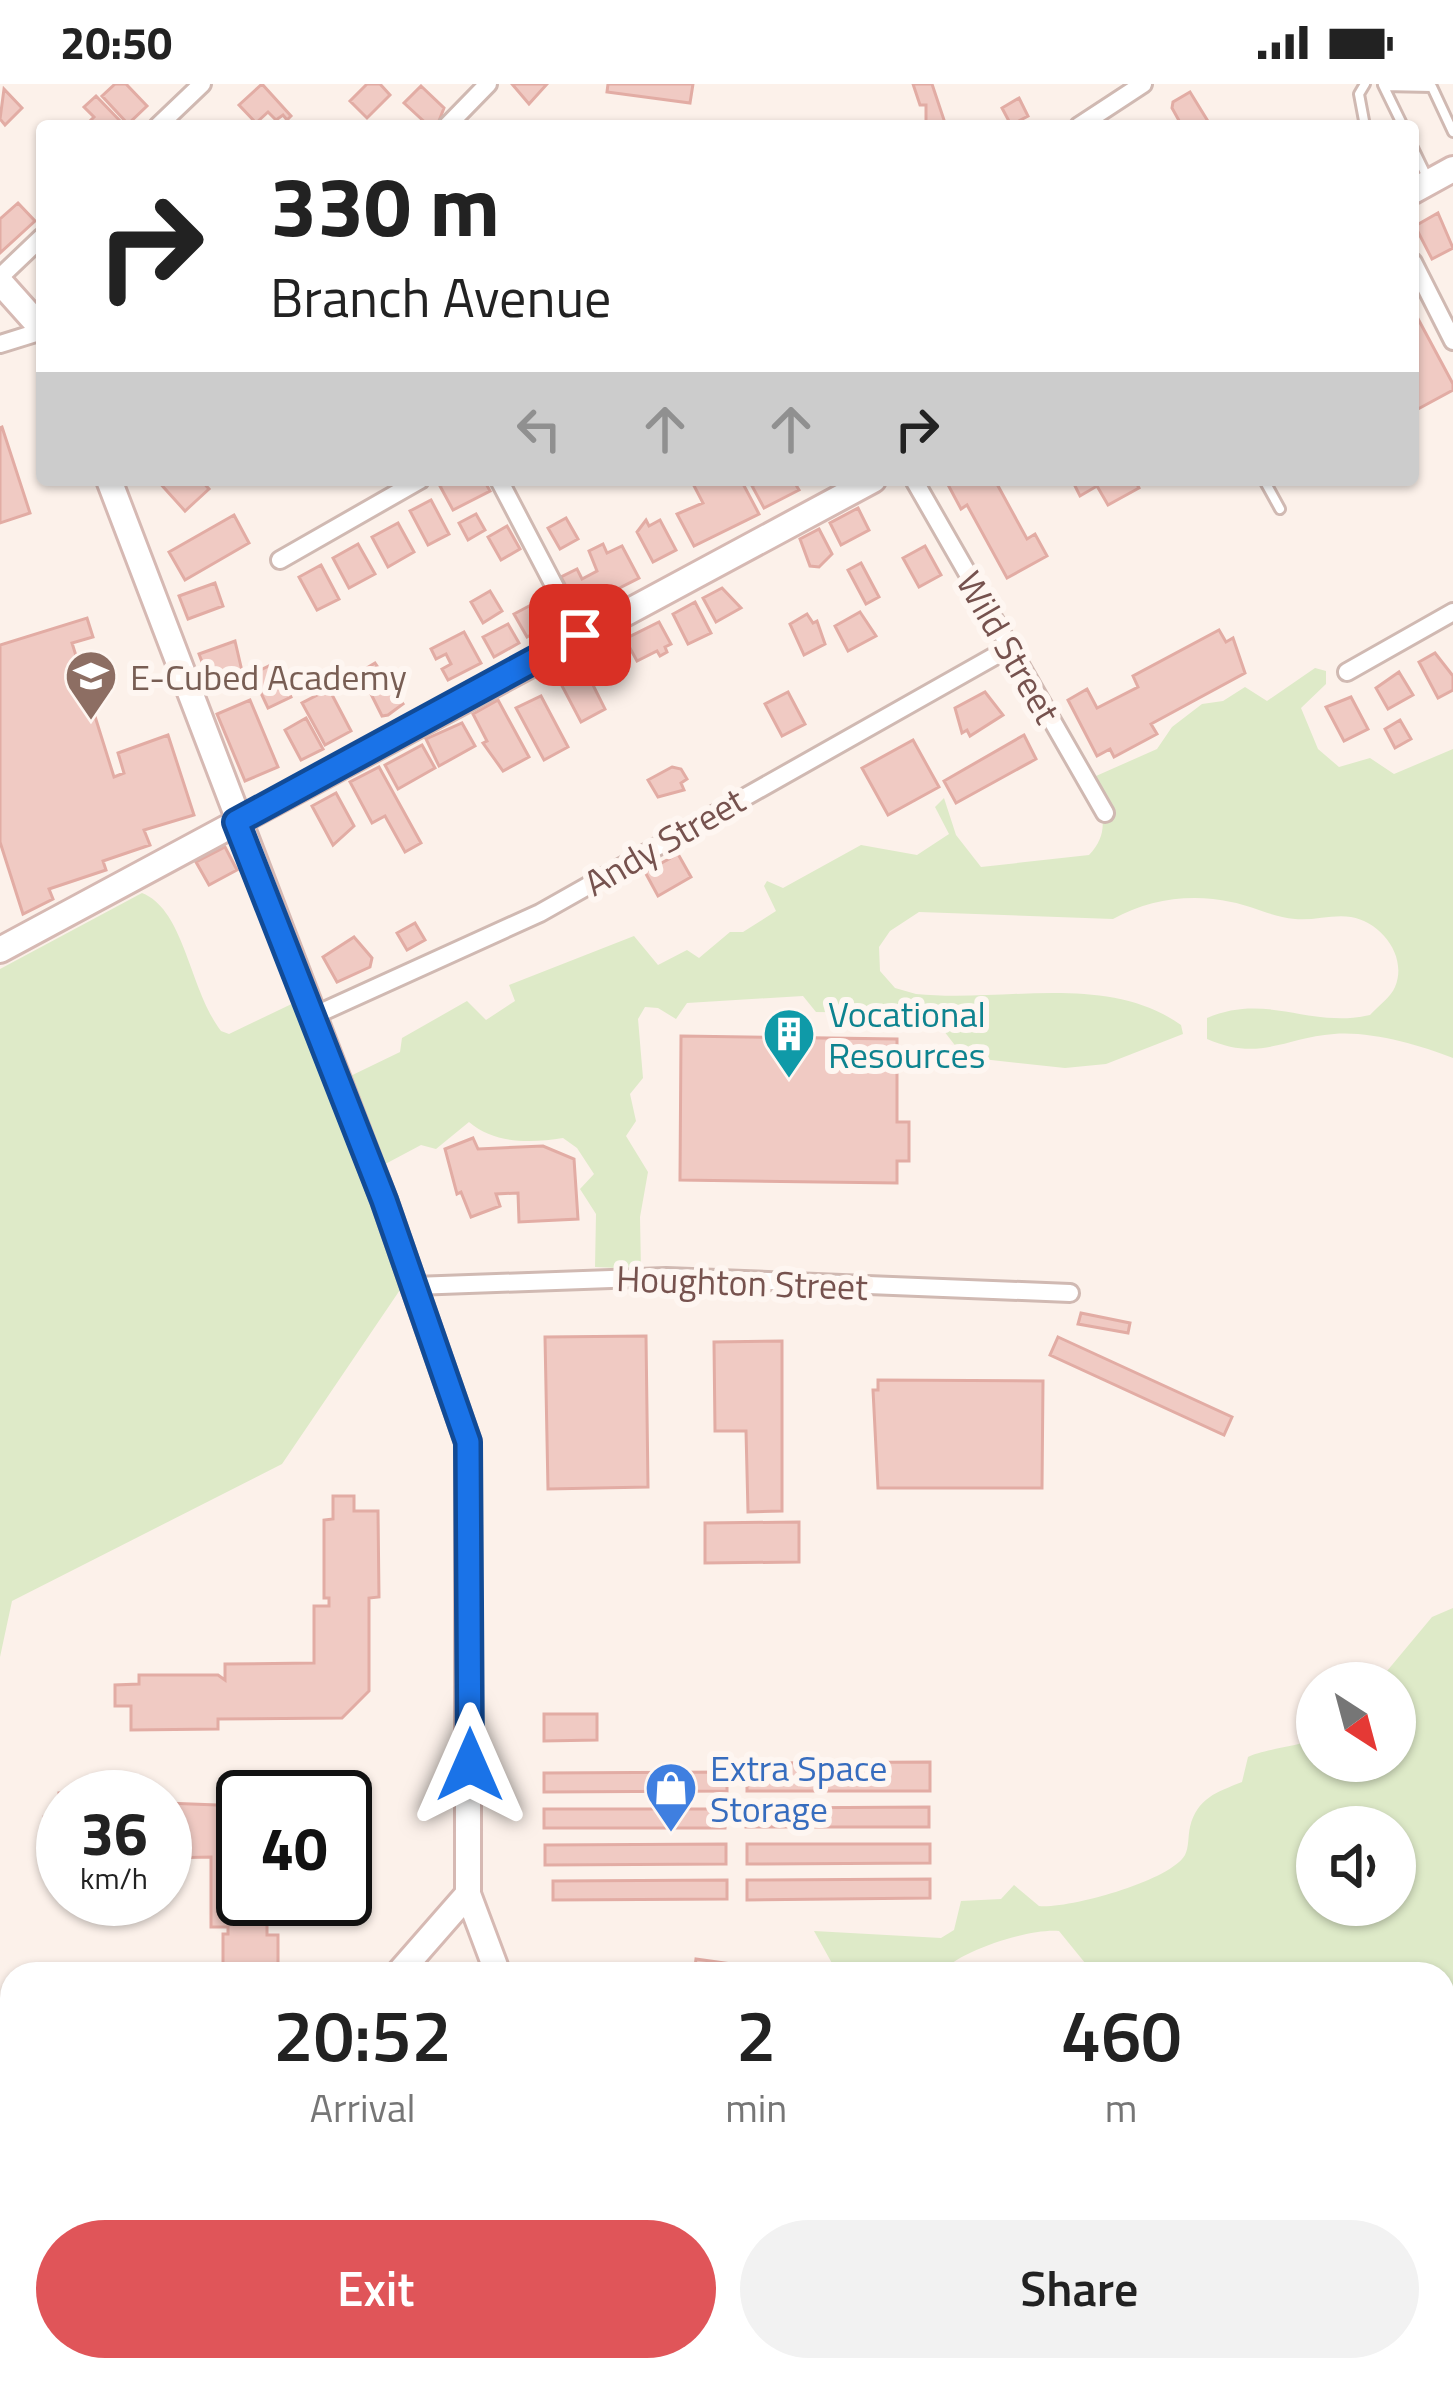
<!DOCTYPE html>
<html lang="en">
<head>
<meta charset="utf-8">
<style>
  :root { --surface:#fff; --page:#f2f2f2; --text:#222; --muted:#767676; --accent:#e05559 }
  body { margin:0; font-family:"Titillium Web",sans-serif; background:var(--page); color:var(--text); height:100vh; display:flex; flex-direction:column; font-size:45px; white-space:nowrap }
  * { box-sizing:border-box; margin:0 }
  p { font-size:39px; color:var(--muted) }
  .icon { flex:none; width:66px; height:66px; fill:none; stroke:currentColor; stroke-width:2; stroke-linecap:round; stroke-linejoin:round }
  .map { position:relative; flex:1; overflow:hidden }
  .panel { position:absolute; left:0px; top:1878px; width:1455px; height:420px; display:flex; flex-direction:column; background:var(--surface); border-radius:36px 36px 0 0; box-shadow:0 3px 9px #0004 }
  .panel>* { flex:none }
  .banner { position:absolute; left:36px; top:36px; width:1383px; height:366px; border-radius:12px; box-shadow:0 3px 9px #0004; background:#fff; color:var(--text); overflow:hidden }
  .needle { width:78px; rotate:144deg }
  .controls { position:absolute; left:1296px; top:1578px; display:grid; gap:24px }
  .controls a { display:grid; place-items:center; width:120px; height:120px; border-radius:50%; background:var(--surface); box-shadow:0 3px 9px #0004; font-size:60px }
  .speed { position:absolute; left:36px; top:1686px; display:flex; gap:24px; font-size:60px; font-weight:700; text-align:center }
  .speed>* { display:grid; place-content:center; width:156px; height:156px; border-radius:50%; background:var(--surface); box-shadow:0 3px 9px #0004; line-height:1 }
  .speed small { font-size:30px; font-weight:400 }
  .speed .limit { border:6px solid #111; border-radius:18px; background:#fff; color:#111 }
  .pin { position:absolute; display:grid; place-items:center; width:102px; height:102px; color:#fff; margin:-51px; border-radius:24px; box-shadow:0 6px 18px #0006 }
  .me { position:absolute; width:132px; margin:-66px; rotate:0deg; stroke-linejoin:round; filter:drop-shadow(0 0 9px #0008) }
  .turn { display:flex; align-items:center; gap:42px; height:252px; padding:0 36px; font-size:54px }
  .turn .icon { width:156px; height:156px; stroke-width:2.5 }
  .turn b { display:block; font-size:84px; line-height:102px }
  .lanes { display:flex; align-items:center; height:114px; padding:0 36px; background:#0003; justify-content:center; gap:60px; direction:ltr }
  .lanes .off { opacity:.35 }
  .eta { display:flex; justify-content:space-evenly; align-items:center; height:204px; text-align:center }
  .eta b { font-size:72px; font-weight:600; line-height:84px }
  .button { display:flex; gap:24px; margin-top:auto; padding:24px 36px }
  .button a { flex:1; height:138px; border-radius:72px; background:var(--accent); color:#fff; font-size:48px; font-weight:600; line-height:138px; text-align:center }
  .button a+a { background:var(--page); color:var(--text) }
  .status { display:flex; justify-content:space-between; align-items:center; height:84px; padding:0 60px; background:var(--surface); direction:ltr }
  .status svg { height:33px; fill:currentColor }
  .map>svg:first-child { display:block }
  .green { fill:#deeac8; fill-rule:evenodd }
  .building { fill:#f0cac3; stroke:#e2aca4; stroke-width:3 }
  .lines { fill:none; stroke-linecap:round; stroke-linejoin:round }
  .lane-casing { stroke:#d0b9b2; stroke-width:14 }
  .street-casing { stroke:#d0b9b2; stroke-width:22 }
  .secondary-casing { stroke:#d6b9b3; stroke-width:30 }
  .path { stroke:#d6aca5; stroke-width:3; stroke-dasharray:3 9; stroke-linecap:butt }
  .lane { stroke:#fff; stroke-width:8 }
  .street { stroke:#fff; stroke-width:16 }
  .secondary { stroke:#fff; stroke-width:24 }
  .route-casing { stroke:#114b97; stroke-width:30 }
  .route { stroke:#1a73e8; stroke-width:21 }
  .labels { text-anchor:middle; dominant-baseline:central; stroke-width:12; stroke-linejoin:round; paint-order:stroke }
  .street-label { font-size:36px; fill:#76524e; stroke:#fef6f1 }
  .education-label { font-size:36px; fill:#785e54; stroke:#fef6f1; text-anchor:start }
  .culture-label { font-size:36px; fill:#0d838f; stroke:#fef6f1; text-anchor:start }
  .shop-label { font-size:36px; fill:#366cbe; stroke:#fef6f1; text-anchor:start }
</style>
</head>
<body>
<div class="status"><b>20:50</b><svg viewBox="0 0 49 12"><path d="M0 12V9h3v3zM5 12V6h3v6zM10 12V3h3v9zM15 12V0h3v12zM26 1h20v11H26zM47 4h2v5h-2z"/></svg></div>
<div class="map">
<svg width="1453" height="2298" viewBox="0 0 1453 2298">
  <rect width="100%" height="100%" fill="#fcf1ea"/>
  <path class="green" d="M 1315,584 L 1326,587 L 1326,600 L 1301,624 L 1318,665 L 1339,683 L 1370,674 L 1394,690 L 1453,665 L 1453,974 C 1419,961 1371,947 1334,950 C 1283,954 1260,978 1207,955 L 1207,934 C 1267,908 1311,945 1370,931 C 1377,923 1391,913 1395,903 C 1408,872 1381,838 1351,833 C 1333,830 1313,837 1295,835 C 1272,833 1253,822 1231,818 C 1192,809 1148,815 1113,835 L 919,828 L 890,847 L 879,863 L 880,887 L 895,904 L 916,910 C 1004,919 1106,888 1181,941 L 1183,950 L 1106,980 L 1065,984 L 964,973 L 937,938 L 908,941 L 892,929 L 816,928 L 803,912 L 687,919 L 676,935 L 658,924 L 645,923 L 638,935 L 643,994 L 630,1010 L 636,1037 L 626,1052 L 648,1088 L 640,1133 L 641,1185 L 595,1183 L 596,1130 L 580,1105 L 594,1090 L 577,1064 L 563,1054 C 531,1059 494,1060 469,1038 L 436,1065 L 421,1061 L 374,1086 L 406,1197 L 282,1380 L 12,1517 L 0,1573 L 0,885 L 142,809 C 185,826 189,905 221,947 L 229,950 L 302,915 L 338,998 L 400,968 L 402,954 L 467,917 L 486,936 L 515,917 L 509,901 L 634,852 L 658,881 L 687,866 L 699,874 L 730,848 L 743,848 L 776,827 L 764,802 L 767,797 L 783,804 L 861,761 L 917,771 L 949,750 L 935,723 L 944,714 L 956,751 L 981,783 L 1089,771 C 1113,746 1101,722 1087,696 L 1157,665 L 1172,643 L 1202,620 L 1223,617 L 1245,603 L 1267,617 Z
    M 1453,1524 L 1453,2298 L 1351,2298 L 1347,2286 L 1443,2286 L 1443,1890 L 1094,1890 L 1059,1847 C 1030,1844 957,1867 940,1890 L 838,1890 L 814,1847 L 941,1854 L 954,1846 L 961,1817 L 1001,1815 L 1014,1801 L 1039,1822 C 1069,1825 1170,1797 1185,1771 C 1189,1763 1188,1751 1190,1743 C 1197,1714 1217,1708 1242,1698 L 1248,1673 C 1261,1666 1297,1662 1317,1655 L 1317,1677 L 1395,1677 L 1395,1599 L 1377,1599 L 1432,1533 ZM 1395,1743 L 1395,1821 L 1317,1821 L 1317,1743 Z
    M 138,2286 L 1056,2286 L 1046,2298 L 132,2298 Z"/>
  <path class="building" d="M 115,0 L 126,0 L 147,22 L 128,40 L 102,12 Z
    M 262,0 L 291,32 L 287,36 L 283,31 L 276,36 L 268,28 L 256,39 L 239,21 Z
    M 367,0 L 380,0 L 390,11 L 367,34 L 350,17 Z
    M 512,0 L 547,0 L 529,20 Z
    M 608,0 L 693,0 L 690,19 L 607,8 Z
    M 913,0 L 932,0 L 946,42 L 926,42 L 926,21 L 920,21 Z
    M 421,2 L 444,24 L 437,42 L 429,42 L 404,19 Z
    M 4,5 L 22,24 L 5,41 L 0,35 Z
    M 1190,8 L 1209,39 L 1203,42 L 1182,42 L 1172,24 L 1173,18 Z
    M 96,12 L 125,42 L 92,42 L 89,38 L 94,33 L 84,23 Z
    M 1019,14 L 1028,32 L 1011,41 L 1002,24 Z
    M 18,119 L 35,137 L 0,169 L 0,135 Z
    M 1438,129 L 1453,164 L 1432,175 L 1415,142 Z
    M 1416,231 L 1453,300 L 1453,306 L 1418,325 L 1413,315 Z
    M 2,343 L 30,429 L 0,439 L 0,344 Z
    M 157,396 L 201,396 L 209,405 L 185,427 Z
    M 451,396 L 484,396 L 490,407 L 453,426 L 440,402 Z
    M 691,396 L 741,396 L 759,430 L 694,462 L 677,430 L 703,419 Z
    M 764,396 L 793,396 L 799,406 L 764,424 L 752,402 Z
    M 1004,396 L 997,400 L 1027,455 L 1035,450 L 1047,472 L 1007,494 L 967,421 L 961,425 L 946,397 Z
    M 1072,396 L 1135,396 L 1139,404 L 1108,421 L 1097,402 L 1080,412 Z
    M 431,416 L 449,450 L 428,461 L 410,427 Z
    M 858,424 L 869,446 L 841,461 L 830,439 Z
    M 476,430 L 485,446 L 468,456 L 459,439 Z
    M 234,431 L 249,459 L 185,496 L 169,468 Z
    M 566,434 L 578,455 L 560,465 L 548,444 Z
    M 646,436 L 649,442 L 660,436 L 676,466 L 653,478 L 637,448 Z
    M 398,439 L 414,468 L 388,483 L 372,453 Z
    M 507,442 L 520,465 L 501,476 L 488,453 Z
    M 819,445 L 832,470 L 819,483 L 810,482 L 800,455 Z
    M 358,460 L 375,490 L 349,504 L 333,474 Z
    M 603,460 L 607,469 L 622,462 L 639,494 L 578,525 L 561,493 L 577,485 L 582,495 L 597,487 L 589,467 Z
    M 925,462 L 941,491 L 919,503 L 903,474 Z
    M 861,479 L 879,513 L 866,520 L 848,486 Z
    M 321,481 L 339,515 L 317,526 L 299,493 Z
    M 215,499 L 223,522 L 188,535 L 179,512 Z
    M 722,504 L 741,524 L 716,538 L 703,514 Z
    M 490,507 L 502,527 L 483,539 L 471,518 Z
    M 548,512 L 560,535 L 527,553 L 514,530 Z
    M 695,518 L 711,549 L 688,560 L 673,530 Z
    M 860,528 L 876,552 L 848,567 L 835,542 Z
    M 807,530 L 813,539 L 817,537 L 825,560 L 804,571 L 790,540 Z
    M 87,534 L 93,553 L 72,559 L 114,693 L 124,689 L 118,669 L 168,651 L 194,731 L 144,746 L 150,761 L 103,777 L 106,786 L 49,805 L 53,815 L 23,830 L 0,758 L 0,561 Z
    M 659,538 L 671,560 L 665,563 L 667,568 L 660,572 L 657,567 L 637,577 L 625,555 Z
    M 508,540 L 519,559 L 494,573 L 483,553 Z
    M 1219,546 L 1226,558 L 1233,554 L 1245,589 L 1151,640 L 1157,650 L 1114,673 L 1110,665 L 1097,672 L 1068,616 L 1087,605 L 1097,624 L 1138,603 L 1133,592 Z
    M 464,548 L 481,579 L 448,596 L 442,585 L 451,580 L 446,570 L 436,575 L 431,565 Z
    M 235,557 L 242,587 L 208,594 L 199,570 Z
    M 1435,569 L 1453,592 L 1453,606 L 1438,614 L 1419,578 Z
    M 275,579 L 291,613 L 268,624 L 252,590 Z
    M 375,579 L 403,620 L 388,631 L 382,632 L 360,588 Z
    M 586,587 L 605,625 L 581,638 L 561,600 Z
    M 1399,588 L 1413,611 L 1388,625 L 1376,604 Z
    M 329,605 L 351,647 L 325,661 L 302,619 Z
    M 788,608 L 805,640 L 782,652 L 765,620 Z
    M 985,608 L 1003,631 L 970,652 L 967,646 L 962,649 L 955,624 Z
    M 541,612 L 568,663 L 544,676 L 516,624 Z
    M 1351,613 L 1368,645 L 1344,657 L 1326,623 Z
    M 250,616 L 278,683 L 245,697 L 217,630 Z
    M 498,616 L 529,673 L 503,687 L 483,659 L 487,657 L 473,630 Z
    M 306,634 L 323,665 L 301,676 L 285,646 Z
    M 1400,636 L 1411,655 L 1395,664 L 1385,645 Z
    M 462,639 L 475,662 L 439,682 L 426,655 Z
    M 1024,651 L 1036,675 L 956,719 L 944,697 Z
    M 913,656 L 939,703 L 888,731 L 862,684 Z
    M 422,661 L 435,684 L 398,705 L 385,681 Z
    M 379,683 L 421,759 L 405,768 L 385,732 L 372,739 L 350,698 Z
    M 672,683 L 681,685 L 687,695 L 681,699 L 684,706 L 658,713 L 648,696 Z
    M 336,709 L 354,742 L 333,761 L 312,722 Z
    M 225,763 L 237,786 L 209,801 L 196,778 Z
    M 678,770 L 691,793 L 658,812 L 645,788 Z
    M 415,839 L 425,856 L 407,866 L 397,849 Z
    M 354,853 L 372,874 L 370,883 L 337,898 L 323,873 Z
    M 681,952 L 897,955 L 897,1038 L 909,1038 L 909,1077 L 897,1077 L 897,1099 L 680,1096 Z
    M 473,1054 L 478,1065 L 543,1062 L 574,1075 L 578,1135 L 519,1138 L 518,1109 L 496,1110 L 500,1122 L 471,1133 L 461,1108 L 457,1110 L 445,1065 Z
    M 1081,1229 L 1130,1239 L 1128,1249 L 1078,1240 Z
    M 646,1252 L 648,1403 L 548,1405 L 545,1253 Z
    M 1058,1253 L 1232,1333 L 1224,1351 L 1050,1271 Z
    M 782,1257 L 782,1427 L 748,1428 L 746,1347 L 715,1347 L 714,1258 Z
    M 878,1296 L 1043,1297 L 1042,1404 L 878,1404 L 873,1306 L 878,1306 Z
    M 333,1412 L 354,1412 L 354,1427 L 378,1427 L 379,1513 L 369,1514 L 369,1607 L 342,1634 L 218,1635 L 218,1645 L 131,1646 L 131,1622 L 115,1622 L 115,1601 L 139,1600 L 139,1591 L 218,1591 L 225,1596 L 225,1580 L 314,1579 L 314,1522 L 329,1522 L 329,1514 L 324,1514 L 324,1436 L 333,1435 Z
    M 799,1438 L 799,1478 L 705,1479 L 705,1439 Z
    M 544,1630 L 597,1630 L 597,1656 L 544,1657 Z
    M 930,1678 L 930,1707 L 747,1707 L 747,1679 Z
    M 727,1688 L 727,1707 L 544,1708 L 544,1689 Z
    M 59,1709 L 146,1709 L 146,1713 L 63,1713 L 63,1754 L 44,1754 L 44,1733 L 60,1733 Z
    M 165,1719 L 243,1722 L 243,1815 L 267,1815 L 267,1851 L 278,1851 L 278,1890 L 223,1890 L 223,1850 L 228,1850 L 228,1843 L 211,1843 L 211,1773 L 165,1774 Z
    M 929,1723 L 929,1743 L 746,1743 L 746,1724 Z
    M 544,1725 L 726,1725 L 725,1744 L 544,1744 Z
    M 726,1760 L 726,1780 L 545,1781 L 545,1761 Z
    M 747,1760 L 930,1760 L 930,1779 L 747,1780 Z
    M 930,1795 L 930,1814 L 747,1816 L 747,1796 Z
    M 727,1796 L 727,1815 L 553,1816 L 553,1797 Z
    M 696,1875 L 732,1880 L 731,1890 L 694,1890 Z
    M 1232,2286 L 1256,2286 L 1275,2298 L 1225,2298 Z"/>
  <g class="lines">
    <g class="lane-casing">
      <path id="lane" d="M 1383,1 L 1403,42
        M 1384,2 L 1432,3 L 1453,48
        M 1365,42 L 1359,10 L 1365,0
        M 1413,64 L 1428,95
        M 1264,396 L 1280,425"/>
    </g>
    <g class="street-casing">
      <path id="street" d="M 158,42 L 202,0
        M 447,42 L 488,0
        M 1079,42 L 1143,0
        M 1413,178 L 1453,257
        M 0,193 L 42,153
        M 0,260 L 42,247
        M 499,396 L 580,551
        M 914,396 L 1105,729
        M 280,476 L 420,396
        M 1347,588 L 1453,528
        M 311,933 L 540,829 L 1009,564
        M 414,1202 L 666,1193 L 1070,1209
        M 62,2298 L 65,2286"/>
    </g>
    <g class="secondary-casing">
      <path id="secondary" d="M 1413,107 L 1453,85
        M 0,198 L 42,245
        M 109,396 L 384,1116 L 468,1358 L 468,1810 L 498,1890
        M 0,866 L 873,396
        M 398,1890 L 468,1810
        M 0,1986 L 12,1989
        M 1143,2286 L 1161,2298"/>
    </g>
    <path class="path" d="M 221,2286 L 221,2298
      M 705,2286 L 720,2298"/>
    <use href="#lane" class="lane"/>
    <use href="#street" class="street"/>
    <use href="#secondary" class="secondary"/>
  </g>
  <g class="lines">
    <g class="route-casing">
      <path id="route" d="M 470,1681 L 468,1358 L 384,1116 L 236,738 L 580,551"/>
    </g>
    <use href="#route" class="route"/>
  </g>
  <defs>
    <g id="school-pin" transform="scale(2.7)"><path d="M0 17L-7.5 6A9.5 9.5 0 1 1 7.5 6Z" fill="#8d6e63" stroke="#fef6f1"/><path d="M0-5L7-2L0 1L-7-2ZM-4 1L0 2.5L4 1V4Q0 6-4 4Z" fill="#fff"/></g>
    <g id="building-pin" transform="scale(2.7)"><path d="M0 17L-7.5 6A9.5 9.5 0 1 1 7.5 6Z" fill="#0f9aa8" stroke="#fef6f1"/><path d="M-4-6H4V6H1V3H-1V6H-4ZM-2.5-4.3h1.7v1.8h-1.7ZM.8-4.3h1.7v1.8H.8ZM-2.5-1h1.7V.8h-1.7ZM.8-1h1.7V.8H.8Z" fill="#fff"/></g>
    <g id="shop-pin" transform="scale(2.7)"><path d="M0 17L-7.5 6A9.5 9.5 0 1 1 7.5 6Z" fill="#3f7fe0" stroke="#fef6f1"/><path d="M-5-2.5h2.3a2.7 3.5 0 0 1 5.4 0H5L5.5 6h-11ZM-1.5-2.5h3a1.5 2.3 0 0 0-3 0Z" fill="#fff"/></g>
  </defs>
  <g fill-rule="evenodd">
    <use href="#school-pin" x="91" y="592"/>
    <use href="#building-pin" x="789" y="950"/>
    <use href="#shop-pin" x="671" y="1704"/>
  </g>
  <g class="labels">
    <g class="street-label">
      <text transform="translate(1009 563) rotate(60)">Wild Street</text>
      <text transform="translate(664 757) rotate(-30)">Andy Street</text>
      <text transform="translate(742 1198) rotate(2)">Houghton Street</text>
    </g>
    <g class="education-label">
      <text x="130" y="592">E-Cubed Academy</text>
    </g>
    <g class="culture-label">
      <text x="828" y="929">Vocational<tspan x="828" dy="41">Resources</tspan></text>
    </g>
    <g class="shop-label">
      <text x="710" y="1683">Extra Space<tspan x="710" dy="41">Storage</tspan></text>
    </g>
  </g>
</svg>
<div class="controls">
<a><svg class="needle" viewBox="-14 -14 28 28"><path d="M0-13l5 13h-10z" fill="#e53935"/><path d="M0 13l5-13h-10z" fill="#767676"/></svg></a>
<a><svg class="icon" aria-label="sound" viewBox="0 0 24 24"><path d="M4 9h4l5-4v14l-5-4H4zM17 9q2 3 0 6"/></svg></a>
</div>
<div class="speed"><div>36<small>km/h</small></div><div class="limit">40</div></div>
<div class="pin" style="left:580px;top:551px;background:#d93025"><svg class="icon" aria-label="arrive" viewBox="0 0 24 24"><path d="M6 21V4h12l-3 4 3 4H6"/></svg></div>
<svg class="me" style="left:470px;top:1681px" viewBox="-20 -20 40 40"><path d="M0-17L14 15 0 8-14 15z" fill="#1a73e8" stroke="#fff" stroke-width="4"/></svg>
<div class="banner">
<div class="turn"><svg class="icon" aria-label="right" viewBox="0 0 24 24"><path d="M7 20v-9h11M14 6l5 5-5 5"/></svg><div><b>330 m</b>Branch Avenue</div></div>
<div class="lanes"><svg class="icon off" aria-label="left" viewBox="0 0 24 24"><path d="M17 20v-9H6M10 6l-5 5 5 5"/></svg><svg class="icon off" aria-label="ahead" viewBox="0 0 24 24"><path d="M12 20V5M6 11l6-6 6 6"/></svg><svg class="icon off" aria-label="ahead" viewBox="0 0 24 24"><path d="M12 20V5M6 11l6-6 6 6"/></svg><svg class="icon" aria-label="right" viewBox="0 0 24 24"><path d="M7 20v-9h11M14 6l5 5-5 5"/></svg></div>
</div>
<section class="panel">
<div class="eta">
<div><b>20:52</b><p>Arrival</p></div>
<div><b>2</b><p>min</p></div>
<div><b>460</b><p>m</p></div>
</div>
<div class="button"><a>Exit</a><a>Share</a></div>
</section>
</div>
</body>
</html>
